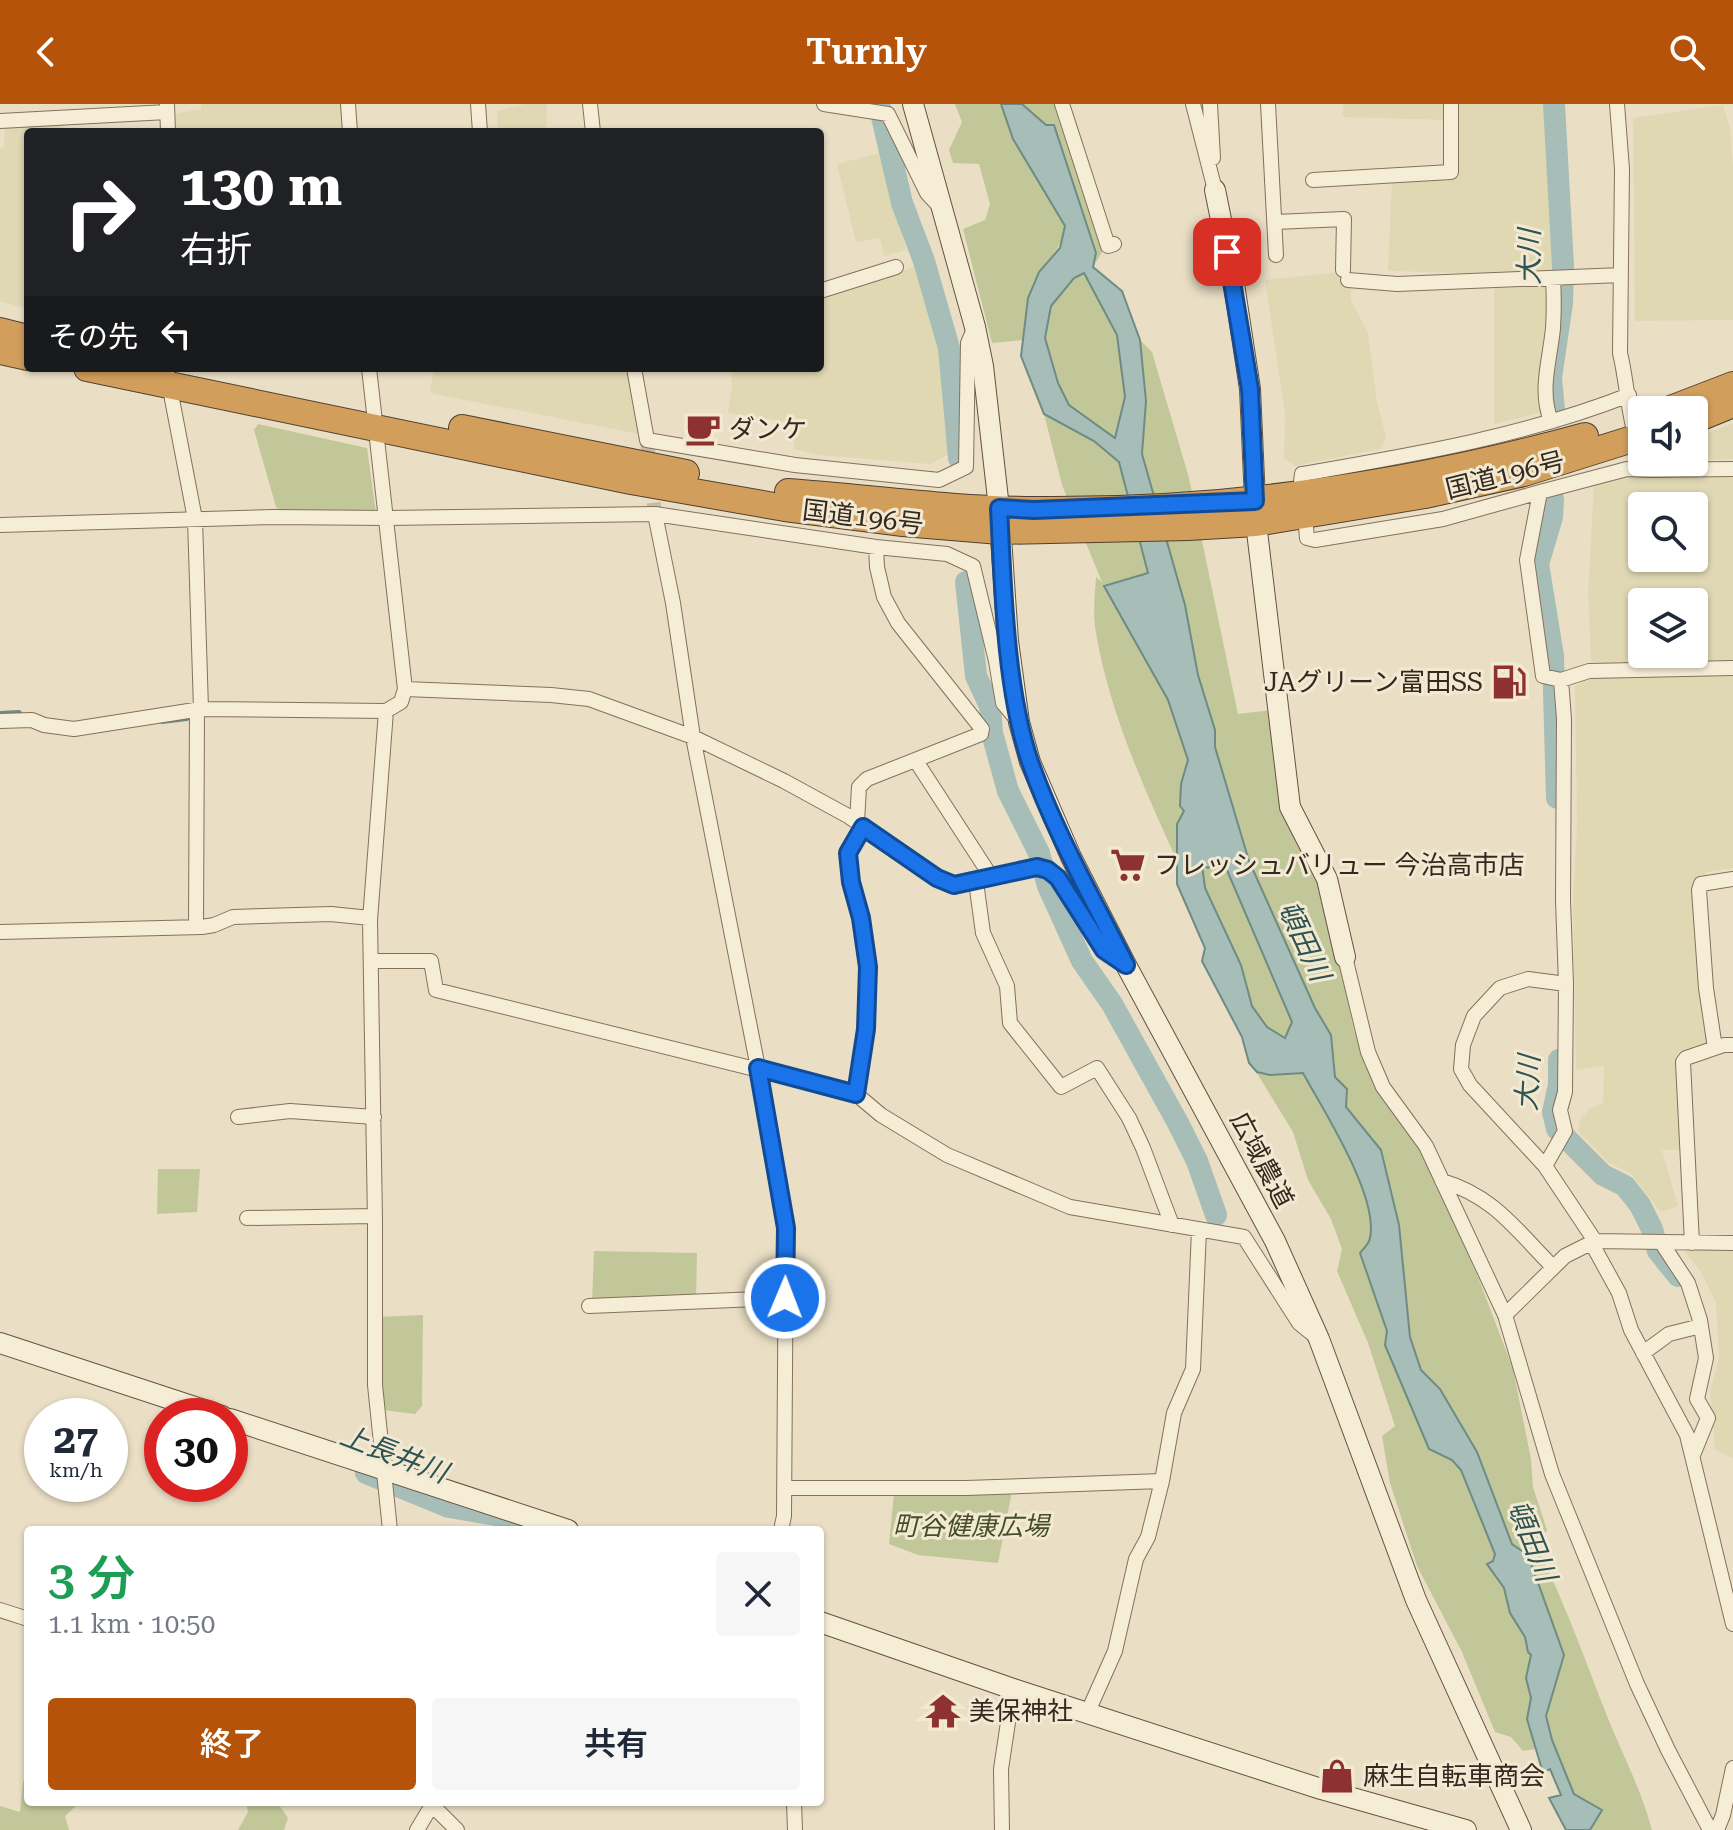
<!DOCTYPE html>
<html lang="ja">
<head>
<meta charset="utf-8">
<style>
  :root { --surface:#fff; --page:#f6f6f7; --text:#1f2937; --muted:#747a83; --accent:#b45309 }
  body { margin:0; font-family:"Roboto Serif","Noto Sans JP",serif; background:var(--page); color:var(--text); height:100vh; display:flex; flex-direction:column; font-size:30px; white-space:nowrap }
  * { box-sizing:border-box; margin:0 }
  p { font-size:26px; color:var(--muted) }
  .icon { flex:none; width:44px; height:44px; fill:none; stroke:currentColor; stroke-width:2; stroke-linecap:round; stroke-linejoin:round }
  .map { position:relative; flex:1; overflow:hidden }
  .drawer { position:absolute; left:24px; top:1422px; width:800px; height:280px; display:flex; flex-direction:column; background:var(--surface); border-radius:8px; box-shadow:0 2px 6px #0004 }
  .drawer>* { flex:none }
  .banner { position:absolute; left:24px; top:24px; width:800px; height:244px; border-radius:8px; box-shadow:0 2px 6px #0004; background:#202124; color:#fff; overflow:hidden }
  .tools { position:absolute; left:1628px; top:292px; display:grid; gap:16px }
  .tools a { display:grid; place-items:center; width:80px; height:80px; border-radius:8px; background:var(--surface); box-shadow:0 2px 6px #0004; font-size:40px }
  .speed { position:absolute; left:24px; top:1294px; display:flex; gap:16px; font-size:40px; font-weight:700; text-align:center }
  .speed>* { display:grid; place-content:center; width:104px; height:104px; border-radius:50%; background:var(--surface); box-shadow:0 2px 6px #0004; line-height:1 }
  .speed small { font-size:20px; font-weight:400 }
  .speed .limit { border:12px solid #d22; background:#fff; color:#111 }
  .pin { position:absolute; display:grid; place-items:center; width:68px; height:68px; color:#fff; margin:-34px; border-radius:16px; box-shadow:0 4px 12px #0006 }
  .me { position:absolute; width:88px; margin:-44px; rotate:1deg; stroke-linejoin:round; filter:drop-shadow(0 0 6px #0008) }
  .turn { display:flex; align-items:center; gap:28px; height:168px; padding:0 24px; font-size:36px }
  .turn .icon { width:104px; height:104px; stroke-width:2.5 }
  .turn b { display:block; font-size:56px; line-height:68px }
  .then { display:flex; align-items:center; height:76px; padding:0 24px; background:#0003; gap:16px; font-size:30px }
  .round { display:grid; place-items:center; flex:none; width:84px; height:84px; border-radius:8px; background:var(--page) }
  .head { display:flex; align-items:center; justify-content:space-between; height:136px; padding:0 24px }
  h1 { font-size:48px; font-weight:600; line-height:60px; color:#1e9e55 }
  .action { display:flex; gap:16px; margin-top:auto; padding:16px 24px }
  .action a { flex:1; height:92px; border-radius:8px; background:var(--accent); color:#fff; font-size:32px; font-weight:600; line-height:92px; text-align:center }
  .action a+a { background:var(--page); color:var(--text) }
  header { display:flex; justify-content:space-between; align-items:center; height:104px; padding:0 24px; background:var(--accent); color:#fff; font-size:36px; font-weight:600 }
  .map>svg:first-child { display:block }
  .farmland { fill:#dfd8b3; fill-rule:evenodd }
  .green { fill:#c2c799 }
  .water { fill:#a6beb7; stroke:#6e8b84; stroke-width:2; fill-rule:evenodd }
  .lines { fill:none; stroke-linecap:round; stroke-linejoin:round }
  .stream { stroke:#6e8b84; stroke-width:4 }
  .river { stroke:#a6beb7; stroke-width:22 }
  .street-tunnel { stroke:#c6bba4; stroke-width:14; stroke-dasharray:14 7; stroke-linecap:butt }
  .street-casing { stroke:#83715c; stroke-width:16 }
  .secondary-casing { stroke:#65523f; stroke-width:22 }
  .highway-casing { stroke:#514030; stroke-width:28 }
  .street { stroke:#f6edd7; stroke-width:14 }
  .secondary { stroke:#f6edd7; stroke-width:20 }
  .highway { stroke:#d29e5c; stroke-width:26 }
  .route-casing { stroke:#114b97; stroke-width:20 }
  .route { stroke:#1a73e8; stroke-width:14 }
  .labels { text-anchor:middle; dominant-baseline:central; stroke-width:6; stroke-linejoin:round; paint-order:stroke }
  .poi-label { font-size:26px; fill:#35291f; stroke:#f2e9d3; text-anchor:start }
  .street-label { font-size:26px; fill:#35291f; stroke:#f2e9d3 }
  .park-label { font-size:26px; font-style:italic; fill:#454f27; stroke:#f2e9d3 }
  .water-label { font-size:28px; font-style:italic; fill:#305351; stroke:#f2e9d3 }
</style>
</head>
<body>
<header><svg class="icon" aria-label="back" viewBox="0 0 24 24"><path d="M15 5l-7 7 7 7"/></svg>Turnly<svg class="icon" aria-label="search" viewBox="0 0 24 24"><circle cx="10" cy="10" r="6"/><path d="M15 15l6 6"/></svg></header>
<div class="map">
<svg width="1733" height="1726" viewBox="0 0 1733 1726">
  <rect width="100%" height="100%" fill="#eadfc5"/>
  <path class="farmland" d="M 201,0 L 342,0 L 342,28 L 176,28 L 175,10 L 201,5 Z
    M 525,0 L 547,0 L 546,28 L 498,28 L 497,7 Z
    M 1344,0 L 1447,0 L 1447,16 L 1342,13 Z
    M 1457,0 L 1550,0 L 1556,166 L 1497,170 L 1388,167 L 1392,76 L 1448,73 Z
    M 1723,1 L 1730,24 L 1733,62 L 1733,216 L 1635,217 L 1633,14 Z
    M 63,19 L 63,28 L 28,28 L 28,205 L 0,197 L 0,44 L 4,43 L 5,23 Z
    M 883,48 L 906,146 L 884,152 L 880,134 L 856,138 L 837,60 Z
    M 917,162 L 940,230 L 949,350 L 930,360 L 819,351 L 794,345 L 794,319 L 728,309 L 732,284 L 731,264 L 820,264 L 820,194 Z
    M 1351,167 L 1351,196 L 1368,229 L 1377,298 L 1386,334 L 1380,345 L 1295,362 L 1284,354 L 1285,310 L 1265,176 Z
    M 1550,178 L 1543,308 L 1494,320 L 1494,180 Z
    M 434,264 L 628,264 L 639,330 L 430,289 Z
    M 1733,319 L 1733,355 L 1694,356 L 1694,334 Z
    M 1626,369 L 1733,369 L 1733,558 L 1653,560 L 1591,558 L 1588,490 L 1594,381 ZM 1642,402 L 1694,402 L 1694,454 L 1642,454 ZM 1642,498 L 1694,498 L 1694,550 L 1642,550 Z
    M 1733,568 L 1733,764 L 1707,768 L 1700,777 L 1710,941 L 1684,949 L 1683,1046 L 1662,1046 L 1678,1102 L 1661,1108 L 1630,1069 L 1609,1059 L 1578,1027 L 1580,1016 L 1589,1005 L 1603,999 L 1604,962 L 1576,966 L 1573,801 L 1577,720 L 1575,583 L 1589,572 Z
    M 1680,1142 L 1733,1143 L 1733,1354 L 1715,1346 L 1710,1288 L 1719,1254 L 1716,1198 L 1701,1168 Z"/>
  <path class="green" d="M 955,0 L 1001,0 L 1013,35 L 1065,122 C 1059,149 1055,146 1040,167 C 1026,187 1025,212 1023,236 L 992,239 L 963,125 L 985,116 L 990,100 L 979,60 L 953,59 L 949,46 L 962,18 Z
    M 1022,0 L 1054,0 L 1104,145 L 1093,163 L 1046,21 Z
    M 1084,168 L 1117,231 L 1125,293 L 1116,334 L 1069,301 L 1058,279 L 1045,234 L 1051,202 L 1074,174 Z
    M 1140,236 L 1152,248 L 1189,374 L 1238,610 L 1271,606 L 1322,778 L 1354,926 L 1371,973 L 1420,1043 L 1478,1173 L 1513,1265 L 1531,1355 L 1533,1383 L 1547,1426 L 1538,1445 C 1566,1501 1586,1559 1609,1617 C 1624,1653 1642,1688 1652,1726 L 1590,1726 L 1552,1636 L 1546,1612 L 1564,1551 L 1512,1440 L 1477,1348 L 1440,1285 L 1421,1266 L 1410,1233 L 1399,1121 L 1381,1047 L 1346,1003 L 1347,985 L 1335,974 L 1331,931 L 1315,904 L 1249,757 L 1215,643 L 1215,626 L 1198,571 L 1185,501 L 1142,350 L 1146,297 Z
    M 1044,310 C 1068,323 1098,335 1117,356 C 1127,367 1143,449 1148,469 L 1104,482 L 1168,596 L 1188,656 L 1181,680 L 1180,702 L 1185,706 L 1176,737 L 1177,757 C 1143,681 1108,606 1095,523 C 1093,507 1095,489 1096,473 L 1102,478 L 1062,381 Z
    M 258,320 L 367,344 L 376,409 L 283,408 L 276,403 L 254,326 Z
    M 1223,757 L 1292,918 L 1285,934 L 1267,923 L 1252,902 L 1241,861 L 1205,784 L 1201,761 L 1208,764 Z
    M 1255,966 L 1270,971 L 1303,969 C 1323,1005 1380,1093 1370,1134 C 1369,1140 1364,1144 1361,1149 L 1387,1227 L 1385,1241 L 1429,1344 L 1453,1356 L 1461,1366 L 1494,1445 L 1494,1457 L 1488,1461 L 1504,1484 L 1510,1509 L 1517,1517 L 1532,1551 L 1526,1574 L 1531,1594 L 1527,1615 L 1536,1645 L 1523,1647 L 1511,1633 L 1495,1628 L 1462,1548 L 1417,1462 L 1390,1379 L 1382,1332 L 1395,1322 L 1368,1239 L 1337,1167 L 1342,1145 L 1331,1115 L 1308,1076 L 1293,1028 Z
    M 158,1065 L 200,1065 L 197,1108 L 157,1110 Z
    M 594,1147 L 697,1149 L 696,1195 L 592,1198 Z
    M 423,1211 L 422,1302 L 415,1310 L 383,1306 L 378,1213 Z
    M 1012,1387 L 998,1459 L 918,1451 L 889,1440 L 894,1389 Z
    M 28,1667 L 28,1698 L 80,1698 L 65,1712 L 69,1726 L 0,1726 L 0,1702 L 20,1708 L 23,1678 Z
    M 246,1698 L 277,1698 L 288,1714 L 284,1726 L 238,1726 L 248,1708 Z"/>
  <path class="water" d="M 1001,0 L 1022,0 L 1046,21 L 1054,21 L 1096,149 L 1093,163 L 1122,187 L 1140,236 L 1146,297 L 1142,350 L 1185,501 L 1198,571 L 1215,626 L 1215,643 L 1249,757 L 1315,904 L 1331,931 L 1335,973 L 1347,985 L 1346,1003 L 1381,1046 L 1399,1121 L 1410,1233 L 1421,1266 L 1440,1285 L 1477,1348 L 1512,1440 L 1528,1451 L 1564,1551 L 1546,1612 L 1552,1636 L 1574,1690 L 1602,1706 L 1590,1726 L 1566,1726 L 1549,1694 L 1561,1691 L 1550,1665 L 1543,1669 L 1527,1615 L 1531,1594 L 1526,1574 L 1531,1551 L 1528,1548 L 1525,1533 L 1510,1509 L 1504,1484 L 1487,1460 L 1493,1457 L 1495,1450 L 1461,1366 L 1452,1356 L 1429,1345 L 1385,1241 L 1387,1227 L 1360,1149 C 1364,1144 1369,1140 1370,1134 C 1379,1092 1323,1006 1303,969 L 1270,971 L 1257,968 L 1249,959 L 1242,933 L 1202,857 L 1205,844 L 1177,780 L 1177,720 L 1184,707 L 1180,702 L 1181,680 L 1188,656 L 1168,596 L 1104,482 L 1148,469 L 1119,358 L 1094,337 L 1044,310 L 1021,252 L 1028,194 L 1039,168 L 1060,144 L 1065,122 L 1013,35 ZM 1084,169 L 1117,231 L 1125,293 L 1115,334 L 1069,301 L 1058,279 L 1045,234 L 1051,202 L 1074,174 ZM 1223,757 L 1292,918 L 1285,934 L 1267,923 L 1252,902 L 1241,861 L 1205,784 L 1202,761 L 1208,764 Z"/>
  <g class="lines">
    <path class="stream" d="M 0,609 L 19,608 L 23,612
      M 162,618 L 187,615"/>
    <path class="river" d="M 879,0 L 902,99 L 924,157 L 949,244 L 959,354
      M 1554,0 L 1563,162 L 1562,199 L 1551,274 L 1554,306
      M 1553,395 L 1552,413 L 1538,460 L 1553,552 L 1557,694
      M 966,478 L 976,572 L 990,602 L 992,629 L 1008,687 L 1039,749 L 1048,782 L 1082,857 L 1112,900 L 1178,1019 L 1197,1057 L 1216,1111
      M 1559,956 L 1559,981 L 1553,1008 L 1557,1025 L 1603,1071 L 1625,1082 L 1640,1101 L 1652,1125 L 1658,1147 L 1678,1172
      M 366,1369 L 449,1403 L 496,1411 L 512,1416"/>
    <path class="street-tunnel" d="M 647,336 L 655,410"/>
    <g class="street-casing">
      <path id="street" d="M 167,0 L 168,28
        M 348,0 L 350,28
        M 478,0 L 480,28
        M 590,0 L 593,28
        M 824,0 L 888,10 L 927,89 L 940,103
        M 1062,0 L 1108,142 L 1114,140
        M 1193,0 L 1215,86
        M 1210,0 L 1213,54
        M 1268,0 L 1276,151
        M 1617,0 L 1622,65 L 1620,249 C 1628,282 1628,319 1642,349
        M 0,17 L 167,8
        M 1313,76 L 1451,68 L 1451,0
        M 1275,118 L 1344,115 L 1343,166
        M 1348,176 L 1397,180 L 1621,171
        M 820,187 L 896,163
        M 166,264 L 195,415 L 201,605
        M 634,264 L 647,336 L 795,361 L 939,376 L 966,363 L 968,239 L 975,223
        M 1551,317 C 1539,286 1550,256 1553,224 C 1554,208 1554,191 1553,174
        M 1646,358 L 1650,366 L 1733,365
        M 1650,366 L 1627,365 L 1540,388 L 1527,456 L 1543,572 L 1561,576 L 1589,567 L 1733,564
        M 1301,378 L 1302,370 C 1412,351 1525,332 1629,291
        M 655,410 L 673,499 L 693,633 L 758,964 L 786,1124 L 784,1412 L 781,1426
        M 0,421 L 273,413 L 387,414 L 655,410 L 876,443 L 947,450 L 973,462 L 996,557 L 1003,599 L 1019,618
        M 1306,423 L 1307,434 L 1315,436 L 1443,415 L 1540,388
        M 405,585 L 551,591 L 589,595 L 693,633 L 784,677 L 848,712 L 937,774 L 954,781 L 1037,763 L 1048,766 L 1058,774 L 1104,846 L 1123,859
        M 386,607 L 370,816 L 375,1117 L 375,1281 L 390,1426
        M 0,617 L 32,616 L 44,621 L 74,625 L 201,605 L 386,607 L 401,598 L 405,585 L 369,264
        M 916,657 L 992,774
        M 857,718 L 859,683 L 867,675 L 981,630 L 982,625 L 898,519 L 884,493 L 877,463 L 876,443
        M 976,778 L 983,829 L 1007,882 L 1010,919 L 1061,983 L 1097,964 L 1129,1014 L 1143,1044 L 1172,1121
        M 196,823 L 197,605
        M 0,828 L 202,823 L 214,821 L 233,813 L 331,810 L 370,814
        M 1345,853 L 1368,948 L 1383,983 L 1426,1042 L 1505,1211 L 1552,1370 L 1637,1580 L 1668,1646 L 1710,1726
        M 372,857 L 431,857 L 436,886 L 856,990 L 881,1011 L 947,1051 L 1070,1103 L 1244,1133 L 1299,1219 L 1315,1232
        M 1566,880 L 1528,875 L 1500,884 L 1474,912 L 1463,941 L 1461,965 L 1470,981 L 1545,1062 L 1595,1137
        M 1715,944 L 1706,884 L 1699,786 L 1701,780 L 1733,775
        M 856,990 L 866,925 L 868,863 L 861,814 L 848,759 L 848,749 L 863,723
        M 238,1013 L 290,1007 L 374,1013
        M 1545,1062 L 1565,1027 L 1560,1006 L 1565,988 L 1566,880 L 1563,796 L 1564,615 L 1561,576
        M 1442,1077 C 1494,1092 1517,1127 1553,1163
        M 247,1114 L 375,1112
        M 1591,1138 L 1619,1189 L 1631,1226 L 1687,1331 L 1733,1520
        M 1661,1138 L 1688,1179 L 1700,1216 L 1706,1254 L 1697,1295 L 1708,1314 L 1693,1351
        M 1692,1139 L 1683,958 L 1686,954 L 1724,941 L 1733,941
        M 589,1202 L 785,1194
        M 1505,1211 L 1565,1152 L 1595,1137 L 1733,1139
        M 1643,1249 L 1669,1230 L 1701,1222
        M 784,1384 L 966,1384 L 1162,1377
        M 0,1506 L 28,1515
        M 1087,1610 L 1115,1547 L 1136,1455 L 1148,1433 L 1162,1377 L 1174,1309 L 1193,1265 L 1199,1126
        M 429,1698 L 457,1726
        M 794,1698 L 795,1726
        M 417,1726 L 432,1701
        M 1002,1726 L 1001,1665 L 1013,1585
        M 1717,1726 L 1723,1711 L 1733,1664"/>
    </g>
    <g class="secondary-casing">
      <path id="secondary" d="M 913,0 L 975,223 L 983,262 L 999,404 L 1008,537 L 1019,618 L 1030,658 L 1071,753 L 1126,861 L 1275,1137 L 1319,1235 L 1416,1496 L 1521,1726
        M 1215,86 L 1234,180 L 1250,285 L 1256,419 L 1290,703 L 1327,775 L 1345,853
        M 0,1239 L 222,1312
        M 230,1315 L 568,1426
        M 820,1518 L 1013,1585 L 1321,1685 L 1466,1726"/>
    </g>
    <g class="highway-casing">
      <path id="highway" d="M 0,227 L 28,234
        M 0,247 L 28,253
        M 87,264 L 631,377 L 785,404 L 903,419 L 1000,427 L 1188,423 L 1256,419 L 1425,391 L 1524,369 L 1642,332
        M 1668,306 L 1733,281
        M 1694,316 L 1733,300
        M 462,324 L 686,369
        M 788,388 C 870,394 953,406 1035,406 C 1223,408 1404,382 1585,332"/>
    </g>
    <use href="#street" class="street"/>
    <use href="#secondary" class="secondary"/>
    <use href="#highway" class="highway"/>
  </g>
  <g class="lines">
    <g class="route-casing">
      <path id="route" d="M 785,1194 L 786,1124 L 758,964 L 856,990 L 866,925 L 868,863 L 861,814 L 851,778 L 848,749 L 863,723 L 937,774 L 954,781 L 1037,763 L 1048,766 L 1058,774 L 1104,846 L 1126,861 C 1093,795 1054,727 1030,658 C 1005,584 1003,482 999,404 L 1034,406 L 1255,397 L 1250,285 L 1227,148"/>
    </g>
    <use href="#route" class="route"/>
  </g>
  <defs>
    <g id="cafe-bare" transform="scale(2.76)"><path d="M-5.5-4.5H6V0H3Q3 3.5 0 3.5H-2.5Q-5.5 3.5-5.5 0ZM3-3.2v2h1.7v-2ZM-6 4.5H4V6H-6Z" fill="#8d3132" stroke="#f2e9d3" stroke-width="2.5" paint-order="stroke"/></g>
    <g id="fuel-bare" transform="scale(2.76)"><path d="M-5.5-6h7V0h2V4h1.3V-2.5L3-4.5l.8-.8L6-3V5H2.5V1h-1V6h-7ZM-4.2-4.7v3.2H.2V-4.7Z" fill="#8d3132" stroke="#f2e9d3" stroke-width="2.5" paint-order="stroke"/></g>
    <g id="supermarket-bare" transform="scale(2.76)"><path d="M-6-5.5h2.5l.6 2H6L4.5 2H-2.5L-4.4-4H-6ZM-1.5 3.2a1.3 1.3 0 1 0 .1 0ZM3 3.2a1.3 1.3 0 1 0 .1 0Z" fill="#8d3132" stroke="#f2e9d3" stroke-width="2.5" paint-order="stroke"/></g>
    <g id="temple-bare" transform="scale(2.76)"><path d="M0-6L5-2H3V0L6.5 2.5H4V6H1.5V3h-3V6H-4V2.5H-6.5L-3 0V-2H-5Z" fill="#8d3132" stroke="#f2e9d3" stroke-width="2.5" paint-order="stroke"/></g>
    <g id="shop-bare" transform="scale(2.76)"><path d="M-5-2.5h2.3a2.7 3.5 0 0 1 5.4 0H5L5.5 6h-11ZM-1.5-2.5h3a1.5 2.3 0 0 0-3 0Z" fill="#8d3132" stroke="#f2e9d3" stroke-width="2.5" paint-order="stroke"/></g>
  </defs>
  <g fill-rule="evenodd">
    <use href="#cafe-bare" x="703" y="325"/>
    <use href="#fuel-bare" x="1509" y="578"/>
    <use href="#supermarket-bare" x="1128" y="761"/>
    <use href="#temple-bare" x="943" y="1607"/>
    <use href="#shop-bare" x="1337" y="1672"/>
  </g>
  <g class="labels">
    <g class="poi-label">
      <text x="729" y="325">ダンケ</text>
      <text x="1483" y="578" text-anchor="end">JAグリーン富田SS</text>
      <text x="1154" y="761">フレッシュバリュー 今治高市店</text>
      <text x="969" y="1607">美保神社</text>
      <text x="1363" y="1672">麻生自転車商会</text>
    </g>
    <g class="street-label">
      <text transform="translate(1505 371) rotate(-14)">国道196号</text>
      <text transform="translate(863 413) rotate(7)">国道196号</text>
      <text transform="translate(1262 1056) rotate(62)">広域農道</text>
    </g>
    <g class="park-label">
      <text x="971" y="1422">町谷健康広場</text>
    </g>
    <g class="water-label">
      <text transform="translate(1529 153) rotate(-90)">大川</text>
      <text transform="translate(1304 837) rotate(65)">頓田川</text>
      <text transform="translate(1528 979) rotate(-87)">大川</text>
      <text transform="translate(394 1350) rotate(21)">上長井川</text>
      <text transform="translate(1532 1437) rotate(68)">頓田川</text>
    </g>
  </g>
</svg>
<div class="tools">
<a><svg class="icon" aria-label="sound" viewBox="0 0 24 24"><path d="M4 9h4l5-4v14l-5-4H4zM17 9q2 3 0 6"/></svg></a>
<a><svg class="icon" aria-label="search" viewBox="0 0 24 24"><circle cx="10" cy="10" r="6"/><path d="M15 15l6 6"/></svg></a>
<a><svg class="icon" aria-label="layers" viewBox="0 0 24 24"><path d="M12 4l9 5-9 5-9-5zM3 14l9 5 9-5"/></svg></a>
</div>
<div class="speed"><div>27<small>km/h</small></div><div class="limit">30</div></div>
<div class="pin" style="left:1227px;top:148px;background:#d93025"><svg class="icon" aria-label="arrive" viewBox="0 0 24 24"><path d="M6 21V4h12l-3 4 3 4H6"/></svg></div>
<svg class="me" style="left:785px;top:1194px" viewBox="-20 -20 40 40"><circle r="17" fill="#1a73e8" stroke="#fff" stroke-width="3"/><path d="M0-11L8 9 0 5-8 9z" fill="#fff"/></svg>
<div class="banner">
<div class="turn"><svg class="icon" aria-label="right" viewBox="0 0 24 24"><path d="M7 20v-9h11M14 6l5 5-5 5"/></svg><div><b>130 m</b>右折</div></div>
<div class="then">その先<svg class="icon" aria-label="left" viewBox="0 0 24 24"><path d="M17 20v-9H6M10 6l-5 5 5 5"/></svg></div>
</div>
<section class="drawer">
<div class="head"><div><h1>3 分</h1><p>1.1 km · 10:50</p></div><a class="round"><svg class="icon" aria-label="close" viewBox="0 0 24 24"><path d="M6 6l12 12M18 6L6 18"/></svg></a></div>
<div class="action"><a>終了</a><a>共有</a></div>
</section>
</div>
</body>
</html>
